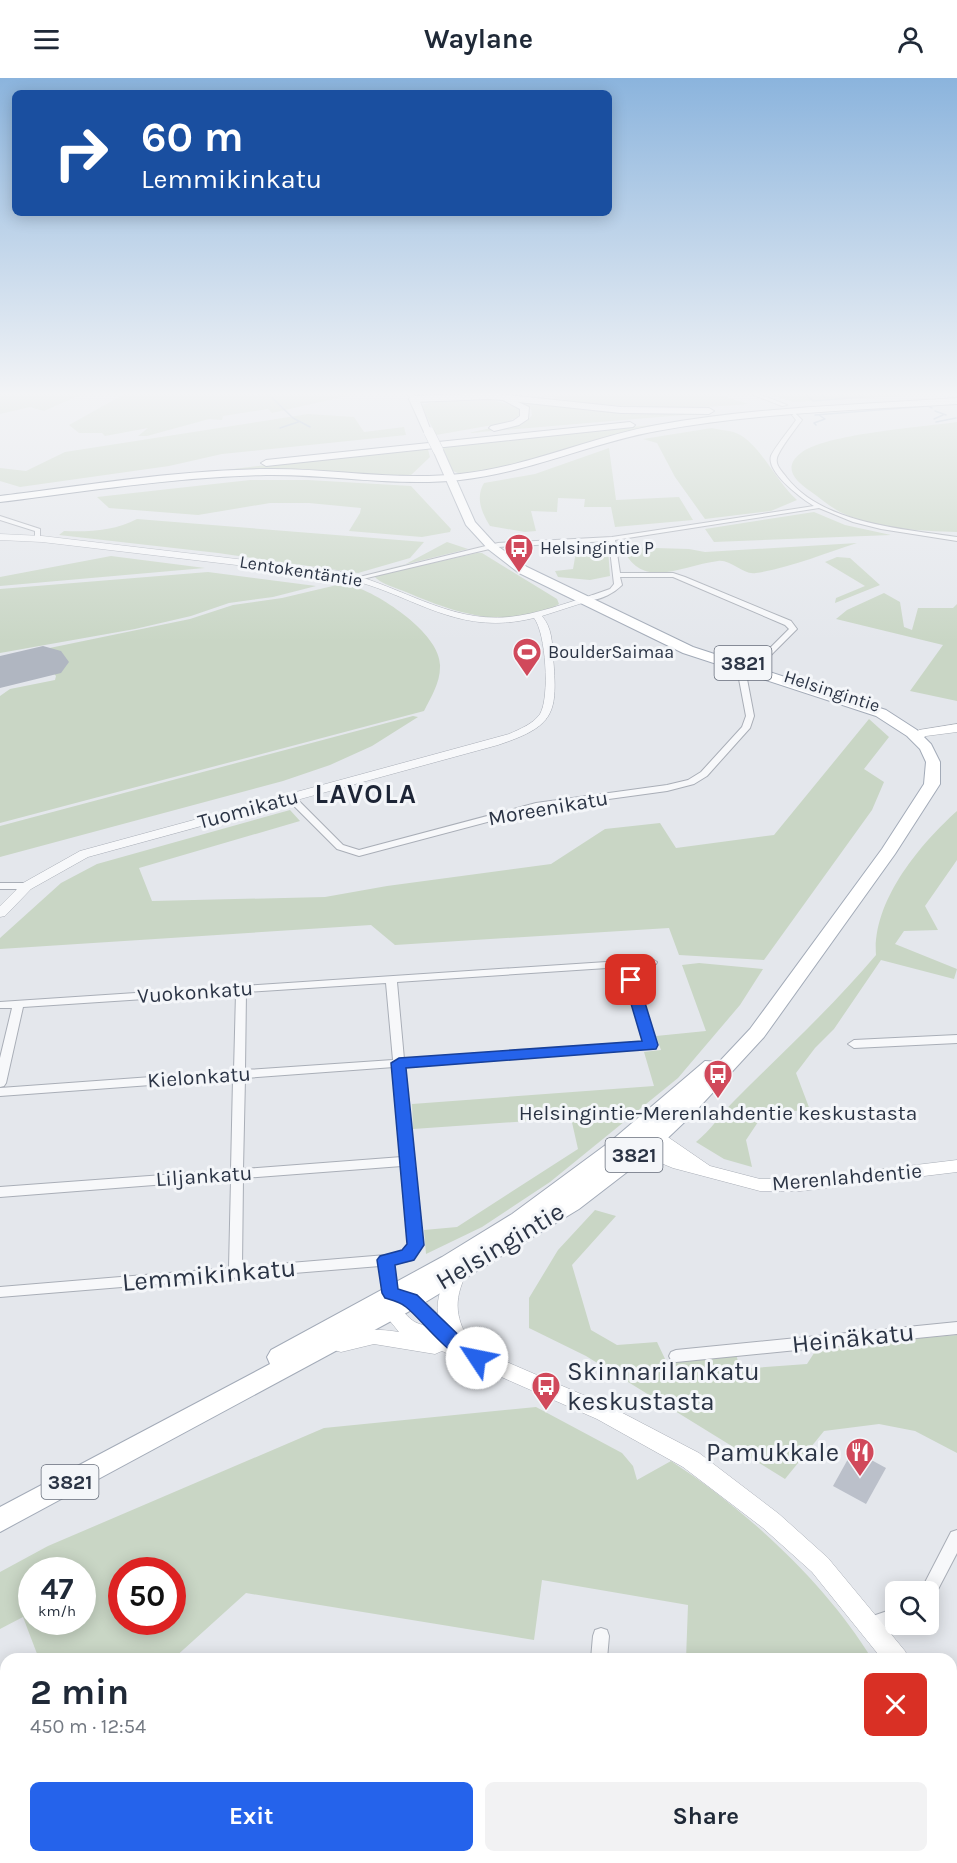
<!DOCTYPE html>
<html lang="en">
<head>
<meta charset="utf-8">
<style>
  :root { --surface:#fff; --page:#f2f2f3; --text:#1f2937; --muted:#747a83; --accent:#2563eb }
  body { margin:0; font-family:Karla,sans-serif; background:var(--page); color:var(--text); height:100vh; display:flex; flex-direction:column; font-size:22px; white-space:nowrap }
  * { box-sizing:border-box; margin:0 }
  p { font-size:20px; color:var(--muted) }
  .icon { flex:none; width:33px; height:33px; fill:none; stroke:currentColor; stroke-width:2; stroke-linecap:round; stroke-linejoin:round }
  .map { position:relative; flex:1; overflow:hidden }
  .sheet { position:absolute; left:0px; top:1575px; width:957px; height:210px; display:flex; flex-direction:column; background:var(--surface); border-radius:18px 18px 0 0; box-shadow:0 3px 15px #0003 }
  .sheet>* { flex:none }
  .guide { position:absolute; left:12px; top:12px; width:600px; height:126px; border-radius:9px; box-shadow:0 3px 15px #0003; background:#1a4fa0; color:#fff; overflow:hidden }
  .tools { position:absolute; left:885px; top:1503px; display:grid; gap:12px }
  .tools a { display:grid; place-items:center; width:54px; height:54px; border-radius:9px; background:var(--surface); box-shadow:0 3px 15px #0003; font-size:30px }
  .speed { position:absolute; left:18px; top:1479px; display:flex; gap:12px; font-size:30px; font-weight:700; text-align:center }
  .speed>* { display:grid; place-content:center; width:78px; height:78px; border-radius:50%; background:var(--surface); box-shadow:0 3px 15px #0003; line-height:1 }
  .speed small { font-size:15px; font-weight:400 }
  .speed .limit { border:9px solid #d22; background:#fff; color:#111 }
  .pin { position:absolute; display:grid; place-items:center; width:51px; height:51px; color:#fff; margin:-26px; border-radius:12px; box-shadow:0 3px 9px #0006 }
  .me { position:absolute; width:66px; margin:-33px; rotate:304deg; stroke-linejoin:round; filter:drop-shadow(0 0 4px #0008) }
  .turn { display:flex; align-items:center; gap:21px; height:126px; padding:0 30px; font-size:27px }
  .turn .icon { width:78px; height:78px; stroke-width:2.5 }
  .turn b { display:block; font-size:42px; line-height:51px }
  .round { display:grid; place-items:center; flex:none; width:63px; height:63px; border-radius:9px; background:var(--page) }
  .head { display:flex; align-items:center; justify-content:space-between; height:102px; padding:0 30px }
  h1 { font-size:36px; font-weight:700; line-height:45px }
  .cta { display:flex; gap:12px; margin-top:auto; padding:12px 30px }
  .cta a { flex:1; height:69px; border-radius:9px; background:var(--accent); color:#fff; font-size:24px; font-weight:700; line-height:69px; text-align:center }
  .cta a+a { background:var(--page); color:var(--text) }
  header { display:flex; justify-content:space-between; align-items:center; height:78px; padding:0 30px; background:var(--surface); font-size:27px; font-weight:700 }
  .map>svg:first-child { display:block }
  .green { fill:#c9d6c5; fill-rule:evenodd }
  .lines { fill:none; stroke-linecap:round; stroke-linejoin:round }
  .stream { stroke:#9fb4cc; stroke-width:1.5 }
  .runway { fill:#b0b6c1; fill-rule:evenodd }
  .building { fill:#bbc0ca }
  .minor-casing { stroke:#a9aeb7; stroke-width:2 }
  .tertiary-casing { stroke:#a9aeb7; stroke-width:1 }
  .secondary-casing { stroke:#a9aeb7; stroke-width:1 }
  .primary-casing { stroke:#a3abb8; stroke-width:2 }
  .trunk-casing { stroke:#8b94a3; stroke-width:2 }
  .minor { fill:#f7f8fa; fill-rule:evenodd }
  .tertiary { fill:#f7f8fa; fill-rule:evenodd }
  .secondary { fill:#fff; fill-rule:evenodd }
  .primary { fill:#fff; fill-rule:evenodd }
  .trunk { fill:#fff; fill-rule:evenodd }
  .primary-bridge-casing { stroke:#a3abb8; stroke-width:11; stroke-linecap:butt }
  .primary-bridge { stroke:#fff; stroke-width:10 }
  .route { fill:#2563eb; stroke:#184099; stroke-width:1.5 }
  .labels { text-anchor:middle; dominant-baseline:central; stroke-width:6; stroke-linejoin:round; paint-order:stroke }
  .far-poi-label { font-size:18px; fill:#2b3445; stroke:#f4f6f9; text-anchor:start }
  .far-street-label { font-size:18px; fill:#2b3445; stroke:#f4f6f9 }
  .shield { fill:#f4f6f9; stroke:#676e7b; stroke-width:1.5 }
  .shield-label { font-size:20px; font-weight:bold; fill:#2b3445 }
  .street-label { font-size:21px; fill:#2b3445; stroke:#f4f6f9 }
  .poi-label { font-size:21px; fill:#2b3445; stroke:#f4f6f9 }
  .near-street-label { font-size:26px; fill:#2b3445; stroke:#f4f6f9 }
  .near-poi-label { font-size:26px; fill:#2b3445; stroke:#f4f6f9; text-anchor:start }
  .district-label { font-size:27px; font-weight:bold; letter-spacing:1.5px; fill:#1d2536; stroke:#f4f6f9 }
</style>
</head>
<body>
<header><svg class="icon" aria-label="menu" viewBox="0 0 24 24"><path d="M4 6h16M4 12h16M4 18h16"/></svg>Waylane<svg class="icon" aria-label="person" viewBox="0 0 24 24"><circle cx="12" cy="8" r="4"/><path d="M4 21q1-7 8-7t8 7"/></svg></header>
<div class="map">
<svg width="957" height="1785" viewBox="0 0 957 1785">
  <rect width="100%" height="100%" fill="#e4e7ec"/>
  <path class="green" d="M 0,314 L 87,314 L 44,333 L 30,329 L 0,336 Z
    M 128,314 L 364,314 L 272,335 L 268,331 L 223,338 L 222,342 L 209,341 L 147,358 L 138,358 L 148,350 L 105,358 L 102,355 L 79,355 L 69,347 Z
    M 511,314 L 580,314 L 595,317 L 614,314 L 711,314 L 748,326 C 698,331 648,330 599,326 C 569,323 540,316 511,314 Z
    M 761,314 L 957,314 L 957,315 L 793,324 Z
    M 491,322 L 516,328 L 521,333 L 520,338 L 504,345 L 436,357 L 421,327 L 438,323 Z
    M 517,323 L 707,335 L 468,355 L 528,342 L 532,337 L 531,331 Z
    M 308,336 L 354,339 L 364,354 L 404,349 L 406,357 L 222,376 L 169,388 L 20,409 L 0,403 L 0,390 L 26,393 L 65,374 Z
    M 685,344 L 645,351 L 516,389 L 460,396 L 453,393 L 441,367 Z
    M 957,344 L 957,454 C 919,453 875,451 840,434 C 829,428 820,420 810,413 C 795,403 782,389 801,375 C 824,356 923,349 957,344 Z
    M 712,350 C 719,352 729,352 736,355 C 759,364 777,405 797,422 L 771,433 L 705,441 L 675,399 L 657,365 L 643,361 Z
    M 427,368 L 430,379 L 410,398 L 200,395 Z
    M 609,370 L 616,422 L 679,419 L 693,442 L 615,449 L 611,429 L 584,429 L 585,421 L 558,420 L 557,434 L 531,433 L 536,453 L 525,454 L 490,448 C 482,435 475,420 484,405 L 535,396 Z
    M 250,402 L 308,402 L 411,408 L 451,451 L 450,454 L 422,459 L 349,453 L 360,435 L 361,430 L 309,425 L 270,425 L 198,437 L 109,430 L 97,419 Z
    M 814,434 L 845,447 L 891,457 L 714,464 L 705,451 Z
    M 137,441 L 424,464 L 410,480 L 358,495 L 218,475 L 59,457 L 64,453 C 88,454 115,453 137,441 Z
    M 447,464 L 468,471 L 374,494 L 404,487 Z
    M 857,465 C 825,475 790,490 756,495 C 744,498 731,481 718,483 C 682,487 642,514 622,469 L 689,471 L 705,474 Z
    M 602,467 L 608,471 L 610,498 L 590,502 L 558,499 L 555,493 L 573,491 L 577,468 Z
    M 477,475 L 482,475 L 557,521 L 559,526 C 514,556 450,533 406,514 C 397,510 380,506 374,498 Z
    M 111,478 L 205,490 L 0,508 L 0,499 Z
    M 837,479 L 850,480 L 880,507 L 835,525 L 836,520 L 865,508 L 825,484 Z
    M 208,494 L 316,508 L 273,519 L 229,525 L 191,538 L 135,551 L 0,575 L 0,511 Z
    M 337,507 C 345,508 354,508 361,511 C 386,521 442,558 440,589 C 440,605 431,619 424,633 L 0,745 L 0,618 L 10,611 L 55,602 L 56,598 L 35,573 L 190,541 L 233,527 L 282,520 Z
    M 884,515 L 900,524 L 904,549 L 912,552 L 918,530 L 953,530 L 957,526 L 957,623 L 910,613 L 943,567 L 836,541 L 847,532 Z
    M 413,638 L 418,639 L 372,668 L 330,687 L 283,703 L 0,779 L 0,748 Z
    M 869,641 L 889,659 L 864,691 L 884,704 L 872,732 L 764,882 L 679,877 L 669,850 L 395,867 L 371,847 L 0,871 L 0,860 L 61,805 L 97,786 L 290,732 L 300,743 L 139,790 L 152,823 L 325,819 L 387,808 L 551,786 L 605,751 L 660,745 L 676,770 L 774,757 Z
    M 957,733 L 957,782 L 925,828 L 938,852 L 904,853 L 895,866 L 957,891 L 954,901 L 881,882 L 834,951 L 815,970 L 796,995 L 810,1032 L 764,1035 L 746,1062 L 752,1089 L 724,1081 L 696,1064 C 711,1052 720,1037 734,1023 C 782,975 832,929 876,877 C 872,824 919,767 957,733 Z
    M 699,885 L 763,891 L 740,927 L 678,1000 L 550,1104 L 482,1149 L 426,1176 L 424,1152 L 457,1149 L 578,1071 L 571,1040 L 413,1051 L 412,1026 L 654,1008 L 644,974 L 661,972 L 656,958 L 706,953 L 682,887 Z
    M 595,1132 L 616,1138 L 572,1187 L 591,1252 L 617,1267 L 657,1264 L 666,1283 L 736,1276 L 740,1291 L 807,1286 L 818,1269 L 957,1257 L 957,1375 L 915,1353 L 879,1346 L 824,1353 L 785,1401 L 586,1278 L 529,1250 L 529,1220 L 558,1172 Z
    M 536,1329 L 622,1375 L 633,1388 L 637,1402 L 671,1383 C 746,1432 825,1504 872,1581 L 686,1581 L 688,1527 L 542,1502 L 534,1562 L 246,1515 L 173,1581 L 39,1581 L 23,1539 L 0,1551 L 0,1494 L 48,1468 L 324,1350 ZM 32,1492 L 82,1492 L 82,1544 L 32,1544 ZM 122,1492 L 172,1492 L 172,1544 L 122,1544 Z
    M 6,1682 L 6,1779 L 99,1779 L 97,1785 L 0,1785 L 0,1685 Z
    M 951,1711 L 957,1721 L 957,1785 L 673,1785 L 673,1779 L 951,1779 Z"/>
  <g class="lines">
    <path class="stream" d="M 266,314 L 293,340 L 310,349
      M 803,314 L 813,323 L 862,319 L 856,314
      M 818,314 L 825,320
      M 838,314 L 844,319
      M 932,330 L 928,328 L 934,327
      M 935,333 L 946,337
      M 815,337 L 928,328
      M 934,341 L 943,337
      M 936,344 L 956,340
      M 816,347 L 814,345 L 825,341 L 819,337
      M 280,350 L 298,344"/>
    <path class="runway" d="M 43,568 L 61,573 L 69,584 L 61,595 L 0,610 L 0,578 Z"/>
  </g>
  <path class="building" d="M 853,1372 L 886,1390 L 866,1426 L 833,1408 Z"/>
  <g class="lines">
    <g class="minor-casing">
      <path id="minor" d="M 746,314 L 754,314 L 787,327 L 782,328 Z
        M 795,335 L 802,342 C 796,350 779,372 777,380 C 775,388 783,394 787,400 C 823,446 904,451 957,459 L 957,463 L 881,451 L 853,444 L 819,430 L 615,462 L 620,495 L 673,495 L 685,499 L 791,543 L 797,551 L 747,601 L 754,638 L 750,650 L 707,698 L 694,706 L 667,713 L 536,731 L 359,778 L 337,771 L 288,722 L 288,718 L 294,718 L 343,767 L 359,772 L 536,725 L 667,707 L 688,702 L 701,694 L 742,649 L 746,638 L 739,601 L 789,551 L 785,547 L 673,499 L 620,499 L 622,507 C 614,515 601,522 590,522 L 590,518 L 610,511 L 614,506 L 609,463 L 498,469 L 350,504 L 347,502 L 498,465 L 612,459 L 814,428 C 802,421 766,394 771,378 C 775,369 790,351 796,342 L 792,337 Z
        M 0,438 L 40,451 L 40,460 L 35,461 L 35,453 L 0,442 Z
        M 0,805 L 27,805 L 32,808 L 27,811 L 0,811 Z
        M 652,881 L 657,884 L 656,886 L 632,889 L 656,967 L 654,970 L 405,988 L 422,1167 L 413,1182 L 393,1186 L 398,1215 L 396,1219 L 391,1220 L 386,1219 L 384,1215 L 380,1188 L 0,1219 L 0,1209 L 229,1190 L 231,1101 L 0,1119 L 0,1109 L 231,1092 L 233,1001 L 0,1018 L 0,1010 L 234,993 L 236,915 L 23,929 L 6,1005 L 4,1008 L 0,1009 L 0,980 L 12,930 L 0,930 L 0,924 ZM 622,889 L 643,964 L 404,981 L 397,904 ZM 386,905 L 393,982 L 245,992 L 246,914 ZM 394,989 L 402,1079 L 243,1091 L 245,1000 ZM 402,1088 L 409,1166 L 404,1174 L 386,1177 L 242,1189 L 243,1100 Z
        M 957,957 L 957,965 L 854,970 L 848,966 L 854,962 Z
        M 957,1244 L 957,1256 L 676,1284 L 671,1282 L 669,1278 L 671,1274 L 676,1272 Z
        M 957,1452 L 957,1475 L 934,1519 L 928,1521 L 928,1514 L 920,1514 L 951,1454 Z
        M 896,1530 L 896,1546 L 870,1555 L 864,1553 L 862,1547 L 864,1541 Z
        M 601,1550 L 607,1552 L 609,1558 L 607,1581 L 591,1581 L 593,1558 L 595,1552 Z
        M 6,1662 L 6,1680 L 0,1683 L 0,1665 Z
        M 180,1779 L 198,1779 L 196,1785 L 178,1785 Z
        M 374,1779 L 392,1779 L 391,1785 L 373,1785 Z
        M 568,1779 L 586,1779 L 585,1785 L 567,1785 Z"/>
    </g>
    <g class="tertiary-casing">
      <path id="tertiary" d="M 405,314 L 412,314 L 417,321 L 412,322 Z
        M 0,456 L 42,458 L 338,493 C 397,505 447,545 509,539 C 538,536 565,525 593,517 L 598,520 L 542,538 C 552,550 552,564 553,578 C 558,636 555,648 498,667 L 88,779 L 31,811 L 5,838 L 0,839 L 0,828 L 23,805 L 80,773 L 509,656 C 520,651 533,646 540,636 C 550,619 546,555 534,540 C 453,560 411,513 338,499 L 42,464 L 0,462 Z"/>
    </g>
    <g class="secondary-casing">
      <path id="secondary" d="M 957,646 L 957,654 L 926,658 L 916,663 L 910,659 L 919,652 Z
        M 646,1052 L 662,1055 L 710,1088 L 760,1101 L 800,1101 L 957,1082 L 957,1094 L 800,1113 L 760,1113 L 673,1090 L 656,1083 L 629,1061 L 632,1057 Z
        M 458,1187 L 465,1189 L 467,1194 C 452,1225 456,1240 472,1269 L 611,1329 L 699,1375 L 779,1436 L 828,1480 L 905,1573 L 909,1581 L 882,1581 L 812,1494 L 763,1450 L 683,1389 L 597,1341 L 442,1273 L 435,1276 L 374,1266 L 341,1274 L 334,1272 L 331,1266 L 334,1260 C 360,1251 372,1250 399,1254 L 381,1232 L 384,1227 C 399,1221 401,1234 412,1242 C 415,1245 421,1246 425,1248 L 401,1222 L 404,1217 C 419,1212 428,1227 438,1236 C 436,1218 443,1205 451,1189 Z
        M 951,1657 L 957,1660 L 957,1694 L 951,1691 Z"/>
    </g>
    <g class="primary-casing">
      <path id="primary" d="M 414,318 L 419,321 L 432,356 L 424,354 L 409,321 Z
        M 438,369 L 443,372 L 475,444 L 496,467 L 527,489 L 693,569 L 886,632 L 917,652 L 931,666 L 940,684 L 940,706 L 895,776 L 764,959 L 693,1036 L 653,1074 L 579,1131 L 419,1228 L 0,1454 L 0,1429 L 270,1286 L 267,1279 L 271,1272 L 442,1179 L 512,1136 L 611,1063 L 705,983 L 719,984 L 750,951 L 882,771 L 924,706 L 926,684 L 920,671 L 907,658 L 876,638 L 683,575 L 519,495 L 488,471 L 466,447 L 433,372 Z"/>
    </g>
    <g class="trunk-casing">
      <path id="trunk" d="M 489,315 L 621,329 L 709,330 L 714,333 L 709,336 L 621,335 L 518,324 L 529,329 L 528,341 L 519,347 L 494,353 L 489,350 L 491,348 L 513,343 L 520,338 L 520,331 L 503,322 L 489,321 L 414,324 L 409,321 L 414,318 Z
        M 957,320 L 957,326 C 857,332 756,335 657,353 C 590,365 528,395 460,402 C 395,409 330,396 266,397 C 177,399 88,413 0,424 L 0,418 C 88,407 177,392 266,391 C 330,390 395,403 460,396 C 528,389 590,359 657,347 C 756,329 857,327 957,320 Z
        M 630,344 L 635,347 L 633,349 L 266,388 L 261,385 L 266,382 Z"/>
    </g>
    <use href="#minor" class="minor"/>
    <use href="#tertiary" class="tertiary"/>
    <use href="#secondary" class="secondary"/>
    <use href="#primary" class="primary"/>
    <use href="#trunk" class="trunk"/>
    <g class="primary-bridge-casing">
      <path id="primary-bridge" d="M 429,354 L 438,372"/>
    </g>
    <use href="#primary-bridge" class="primary-bridge"/>
  </g>
  <linearGradient id="sky" x2="0" y2="1"><stop stop-color="#8bb4dd"/><stop offset="0.56" stop-color="#f3f4f6"/><stop offset="1" stop-color="#f3f4f6" stop-opacity="0"/></linearGradient>
  <rect width="957" height="564" fill="url(#sky)"/>
  <path class="route" d="M 631,897 L 638,902 L 658,967 L 656,971 L 406,990 L 424,1167 L 414,1182 L 395,1187 L 398,1211 L 417,1217 L 471,1269 L 483,1274 L 486,1280 L 483,1285 C 459,1293 424,1243 406,1229 C 401,1224 392,1222 385,1220 L 382,1215 L 377,1182 L 380,1178 L 402,1172 L 407,1166 L 391,985 L 399,980 L 642,963 L 624,902 Z"/>
  <defs>
    <g id="bus-pin" transform="scale(1.5)"><path d="M0 17L-7.5 6A9.5 9.5 0 1 1 7.5 6Z" fill="#d1495b" stroke="#f4f6f9"/><path d="M-5-6H5V4H4V6H2V4H-2V6H-4V4H-5ZM-3.5-4V0h7V-4ZM-3.5 1.2v1.5H-2V1.2ZM2 1.2v1.5H3.5V1.2Z" fill="#fff"/></g>
    <g id="stadium-pin" transform="scale(1.5)"><path d="M0 17L-7.5 6A9.5 9.5 0 1 1 7.5 6Z" fill="#d1495b" stroke="#f4f6f9"/><path d="M0-5a6.5 5 0 1 0 0 10a6.5 5 0 1 0 0-10ZM-3.5-1.8h7v3.6h-7Z" fill="#fff"/></g>
    <g id="restaurant-pin" transform="scale(1.5)"><path d="M0 17L-7.5 6A9.5 9.5 0 1 1 7.5 6Z" fill="#d1495b" stroke="#f4f6f9"/><path d="M-5-6h1v4h1v-4h1v4h1v-4h1v5L-1.5 .5V6h-2V.5L-5-1ZM5-6V6H3V1.5H1.5Q1.5-4 5-6Z" fill="#fff"/></g>
  </defs>
  <g fill-rule="evenodd">
    <use href="#bus-pin" x="519" y="470"/>
    <use href="#stadium-pin" x="527" y="574"/>
    <use href="#bus-pin" x="718" y="996"/>
    <use href="#bus-pin" x="546" y="1308"/>
    <use href="#restaurant-pin" x="860" y="1374"/>
  </g>
  <g class="labels">
    <g class="far-poi-label">
      <text x="540" y="470">Helsingintie P</text>
      <text x="548" y="574">BoulderSaimaa</text>
    </g>
    <g class="far-street-label">
      <text transform="translate(301 493) rotate(9)">Lentokentäntie</text>
      <text transform="translate(832 613) rotate(18)">Helsingintie</text>
    </g>
    <g class="shield">
      <rect x="714.5" y="568" width="57" height="34" rx="4.5"/>
      <rect x="605.5" y="1060" width="57" height="34" rx="4.5"/>
      <rect x="41.5" y="1387" width="57" height="34" rx="4.5"/>
    </g>
    <g class="shield-label">
      <text x="743" y="585">3821</text>
      <text x="634" y="1077">3821</text>
      <text x="70" y="1404">3821</text>
    </g>
    <g class="street-label">
      <text transform="translate(548 730) rotate(-10)">Moreenikatu</text>
      <text transform="translate(248 731) rotate(-15)">Tuomikatu</text>
      <text transform="translate(195 914) rotate(-4)">Vuokonkatu</text>
      <text transform="translate(199 999) rotate(-4)">Kielonkatu</text>
      <text transform="translate(204 1098) rotate(-4)">Liljankatu</text>
      <text transform="translate(847 1099) rotate(-5)">Merenlahdentie</text>
    </g>
    <g class="poi-label">
      <text x="718" y="1035">Helsingintie-Merenlahdentie keskustasta</text>
    </g>
    <g class="near-street-label">
      <text transform="translate(500 1168) rotate(-31)">Helsingintie</text>
      <text transform="translate(209 1197) rotate(-5)">Lemmikinkatu</text>
      <text transform="translate(853 1260) rotate(-6)">Heinäkatu</text>
    </g>
    <g class="near-poi-label">
      <text x="567" y="1293">Skinnarilankatu<tspan x="567" dy="30">keskustasta</tspan></text>
      <text x="839" y="1374" text-anchor="end">Pamukkale</text>
    </g>
    <g class="district-label">
      <text x="366" y="716">LAVOLA</text>
    </g>
  </g>
</svg>
<div class="tools">
<a><svg class="icon" aria-label="search" viewBox="0 0 24 24"><circle cx="10" cy="10" r="6"/><path d="M15 15l6 6"/></svg></a>
</div>
<div class="speed"><div>47<small>km/h</small></div><div class="limit">50</div></div>
<div class="pin" style="left:631px;top:902px;background:#d93025"><svg class="icon" aria-label="arrive" viewBox="0 0 24 24"><path d="M6 21V4h12l-3 4 3 4H6"/></svg></div>
<svg class="me" style="left:477px;top:1280px" viewBox="-20 -20 40 40"><circle r="19" fill="#fff"/><path d="M0-13L10 11 0 6-10 11z" fill="#2563eb"/></svg>
<div class="guide">
<div class="turn"><svg class="icon" aria-label="right" viewBox="0 0 24 24"><path d="M7 20v-9h11M14 6l5 5-5 5"/></svg><div><b>60 m</b>Lemmikinkatu</div></div>
</div>
<section class="sheet">
<div class="head"><div><h1>2 min</h1><p>450 m · 12:54</p></div><a class="round" style="background:#d93025;color:#fff"><svg class="icon" aria-label="close" viewBox="0 0 24 24"><path d="M6 6l12 12M18 6L6 18"/></svg></a></div>
<div class="cta"><a>Exit</a><a>Share</a></div>
</section>
</div>
</body>
</html>
